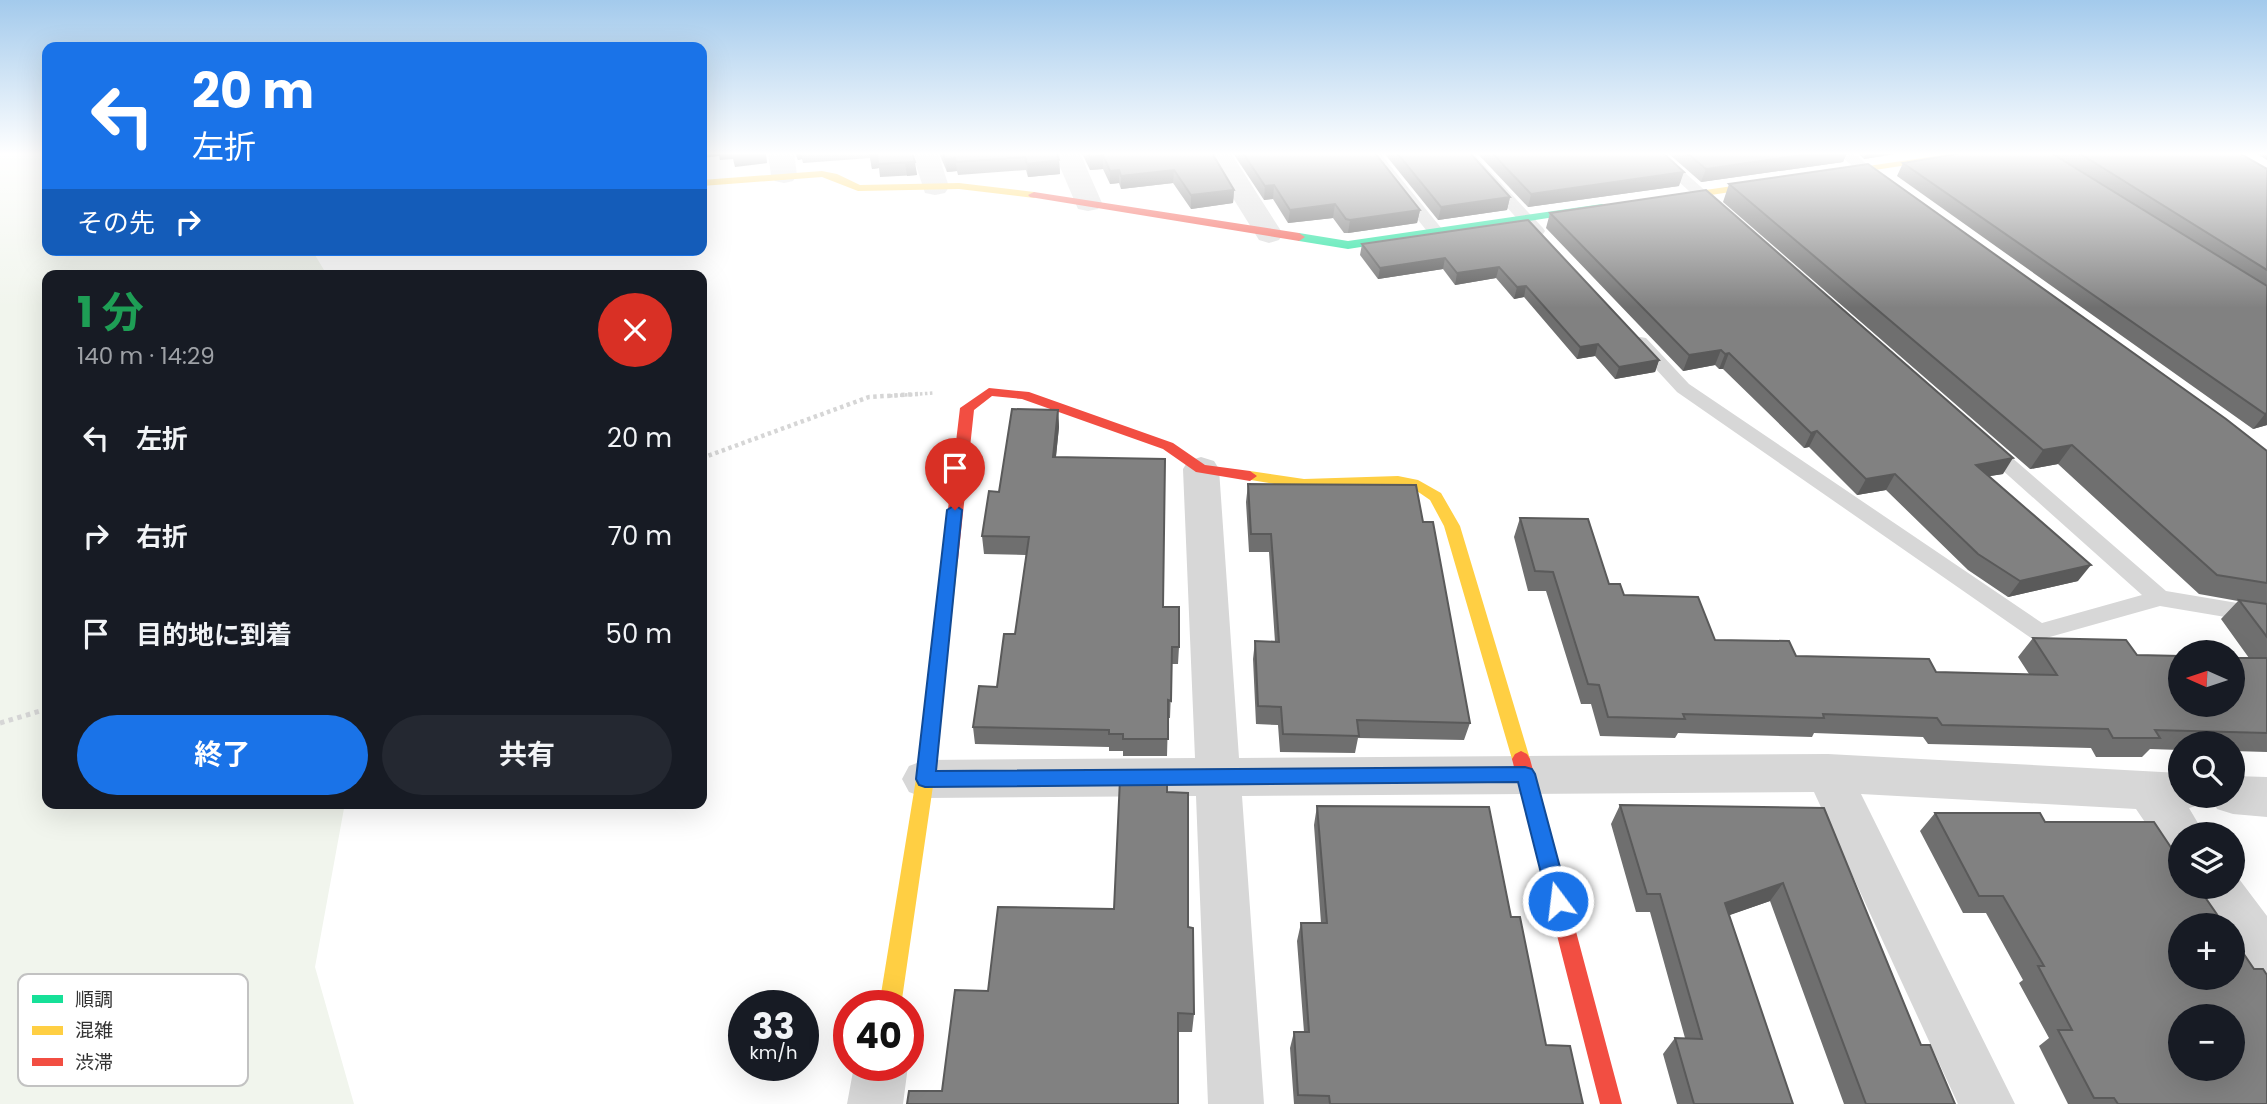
<!DOCTYPE html>
<html lang="ja">
<head>
<meta charset="utf-8">
<style>
  :root { --surface:#171b24; --page:#242831; --text:#f1f3f6; --muted:#9ea1a6; --accent:#1a73e8 }
  body { margin:0; font-family:Poppins,"Noto Sans JP",sans-serif; background:var(--page); color:var(--text); height:100vh; display:flex; flex-direction:column; font-size:26px; white-space:nowrap }
  * { box-sizing:border-box; margin:0 }
  p { font-size:23px; color:var(--muted) }
  .icon { flex:none; width:38px; height:38px; fill:none; stroke:currentColor; stroke-width:2; stroke-linecap:round; stroke-linejoin:round }
  .map { position:relative; flex:1; overflow:hidden }
  .side { position:absolute; left:42px; top:270px; width:665px; height:539px; display:flex; flex-direction:column; background:var(--surface); border-radius:14px; box-shadow:0 7px 28px #0002 }
  .side>* { flex:none }
  .top-card { position:absolute; left:42px; top:42px; width:665px; height:214px; border-radius:14px; box-shadow:0 7px 28px #0002; background:#1a73e8; color:#fff; overflow:hidden }
  .needle { width:46px; rotate:273deg }
  .buttons { position:absolute; left:2168px; top:640px; display:grid; gap:14px }
  .buttons a { display:grid; place-items:center; width:77px; height:77px; border-radius:50%; background:var(--surface); box-shadow:0 7px 28px #0002; font-size:35px }
  .speed { position:absolute; left:728px; top:990px; display:flex; gap:14px; font-size:35px; font-weight:700; text-align:center }
  .speed>* { display:grid; place-content:center; width:91px; height:91px; border-radius:50%; background:var(--surface); box-shadow:0 7px 28px #0002; line-height:1 }
  .speed small { font-size:18px; font-weight:400 }
  .speed .limit { border:10px solid #d22; background:#fff; color:#111 }
  .pin { position:absolute; display:grid; place-items:center; width:60px; height:60px; color:#fff; margin:-72px -30px; border-radius:50% 50% 50% 0; rotate:-45deg; box-shadow:0 0 7px #0007 }
  .pin .icon { rotate:45deg }
  .me { position:absolute; width:77px; margin:-38px; rotate:345deg; stroke-linejoin:round; filter:drop-shadow(0 0 5px #0008) }
  .turn { display:flex; align-items:center; gap:24px; height:147px; padding:0 35px; font-size:32px }
  .turn .icon { width:91px; height:91px; stroke-width:2.5 }
  .turn b { display:block; font-size:49px; line-height:60px }
  .then { display:flex; align-items:center; height:66px; padding:0 35px; background:#0003; gap:14px; font-size:26px }
  .round { display:grid; place-items:center; flex:none; width:74px; height:74px; border-radius:37px; background:var(--page) }
  .headline { display:flex; align-items:center; justify-content:space-between; height:119px; padding:0 35px }
  h1 { font-size:42px; font-weight:700; line-height:52px; color:#1e9e55 }
  .cta { display:flex; gap:14px; margin-top:auto; padding:14px 35px }
  .cta a { flex:1; height:80px; border-radius:42px; background:var(--accent); color:#fff; font-size:28px; font-weight:700; line-height:80px; text-align:center }
  .cta a+a { background:var(--page); color:var(--text) }
  ul { padding:0; list-style:none }
  li { display:flex; align-items:center; gap:21px; height:98px; padding:0 35px }
  li div { flex:1 }
  li b { display:block; font-size:26px }
  li em { font-style:normal }
  .map>svg:first-child { display:block }
  .green { fill:#f1f5ed }
  .lines { fill:none; stroke-linecap:round; stroke-linejoin:round }
  .path-far2 { stroke:#d6d6d6; stroke-width:3.5; stroke-dasharray:2.5 2.5; stroke-linecap:butt }
  .path-far1 { stroke:#d6d6d6; stroke-width:4.5; stroke-dasharray:3.5 3.5; stroke-linecap:butt }
  .path { stroke:#d6d6d6; stroke-width:5; stroke-dasharray:4.5 4.5; stroke-linecap:butt }
  .lane { fill:#d7d7d7; fill-rule:evenodd }
  .street { fill:#d7d7d7; fill-rule:evenodd }
  .fast { fill:#16e098; fill-rule:evenodd }
  .slow { fill:#ffcf43; fill-rule:evenodd }
  .jam { fill:#f24e42; fill-rule:evenodd }
  .wall { fill:#6f6f6f }
  .shaded-wall { fill:#5a5a5a }
  .building { fill:#818181; stroke:#5a5a5a; stroke-width:2; fill-rule:evenodd }
  .route { fill:#1a73e8; stroke:#114b97; stroke-width:2 }
  .key { fill:#fff; stroke:#c2c2c2; stroke-width:2 }
  .key-label { font-size:19px; fill:#333 }
</style>
</head>
<body>
<div class="map">
<svg width="2267" height="1104" viewBox="0 0 2267 1104">
  <rect width="100%" height="100%" fill="#fff"/>
  <path class="green" d="M 0,153 L 47,153 L 47,250 L 319,250 L 315,255 L 327,275 L 47,275 L 47,803 L 345,803 L 315,967 L 354,1104 L 0,1104 Z"/>
  <g class="lines">
    <path class="path-far2" d="M 890,396 L 934,393"/>
    <path class="path-far1" d="M 702,458 L 869,397 L 918,394"/>
    <path class="path" d="M 0,723 L 47,709"/>
    <path class="lane" d="M 1365,153 L 1380,153 L 1442,229 L 1444,232 L 1442,235 L 1430,235 Z
      M 1458,153 L 1473,153 L 1543,228 L 1545,231 L 1543,234 L 1531,234 Z
      M 1647,153 L 1663,153 L 1719,203 L 1722,206 L 1719,209 L 1709,209 Z
      M 1837,153 L 1854,153 L 1873,170 L 1871,173 L 1861,173 Z
      M 1640,337 L 1646,338 L 1689,384 L 2042,623 L 2142,595 L 1981,451 L 1978,447 L 1981,443 L 1995,443 L 2166,591 L 2267,608 L 2267,624 L 2160,606 L 2039,640 L 2031,638 L 1677,392 L 1631,342 Z"/>
    <path class="street" d="M 768,153 L 794,153 L 797,175 L 793,181 L 784,183 L 775,181 L 771,175 Z
      M 912,153 L 938,153 L 949,187 L 945,193 L 935,195 L 925,193 Z
      M 1054,153 L 1080,153 L 1102,203 L 1098,209 L 1088,211 L 1078,209 Z
      M 1205,153 L 1231,153 L 1283,234 L 1279,240 L 1269,243 L 1259,240 Z
      M 1201,457 L 1214,461 L 1219,469 L 1239,758 L 1828,754 L 2180,773 L 2180,796 L 2201,796 L 2196,806 L 2189,808 L 2205,835 L 2180,835 L 2180,855 L 2164,850 L 2136,809 L 1861,794 L 2015,1104 L 1958,1104 L 1814,792 L 1242,796 L 1264,1104 L 1208,1104 L 1196,796 L 925,798 L 909,792 L 902,779 L 909,766 L 925,760 L 1195,758 L 1183,469 L 1188,461 Z
      M 2233,776 L 2267,777 L 2267,817 L 2233,814 L 2217,809 L 2211,796 L 2233,796 Z
      M 2233,871 L 2267,916 L 2267,982 C 2238,971 2233,956 2233,926 L 2216,926 L 2194,887 L 2233,887 Z
      M 854,1066 L 908,1066 L 903,1104 L 847,1104 Z"/>
    <path class="fast" d="M 1602,204 L 1608,207 L 1606,209 L 1348,249 L 1299,241 L 1293,237 L 1299,233 L 1348,241 Z"/>
    <path class="slow" d="M 1956,153 L 1986,153 L 1658,203 L 1652,200 L 1658,197 Z
      M 822,171 L 837,174 L 860,185 L 959,183 L 1034,192 L 1040,195 L 1034,198 L 959,189 L 858,191 L 822,177 L 702,186 L 702,180 Z
      M 1250,471 L 1304,479 L 1398,476 L 1418,480 L 1441,493 L 1460,526 L 1530,759 L 1527,764 L 1521,767 L 1515,764 L 1512,759 L 1444,526 L 1430,500 L 1414,489 L 1398,486 L 1304,489 L 1245,479 L 1243,476 L 1245,473 Z
      M 950,554 L 958,560 L 934,779 L 901,1006 L 879,1006 L 916,779 L 942,560 Z"/>
    <path class="jam" d="M 1034,192 L 1299,233 L 1305,237 L 1299,241 L 1030,197 L 1028,195 Z
      M 989,388 L 1029,392 L 1173,443 L 1205,465 L 1250,471 L 1257,476 L 1250,481 L 1196,472 L 1163,449 L 1022,399 L 992,396 L 974,410 L 958,560 L 956,564 L 944,564 L 942,560 L 960,408 Z
      M 1521,751 L 1527,754 L 1530,759 L 1622,1104 L 1600,1104 L 1512,759 L 1515,754 Z"/>
  </g>
  <path class="wall" d="M 795,153 L 912,153 L 917,175 L 880,177 L 879,168 L 872,169 L 870,158 L 803,163 L 802,159 L 798,160 Z
    M 939,153 L 1057,153 L 1059,160 L 1060,174 L 1028,177 L 1026,170 L 958,175 L 957,171 L 947,172 Z
    M 1082,153 L 1212,153 L 1234,190 L 1233,203 L 1191,209 L 1173,183 L 1121,189 L 1119,183 L 1110,184 L 1103,169 L 1090,170 Z
    M 1233,153 L 1375,153 L 1420,210 L 1417,223 L 1348,233 L 1344,233 L 1333,218 L 1288,223 L 1273,199 L 1264,200 Z
    M 1384,153 L 1470,153 L 1510,197 L 1507,210 L 1438,220 Z
    M 1477,153 L 1663,153 L 1679,186 L 1528,207 Z
    M 1668,153 L 1847,153 L 1843,162 L 1701,182 Z
    M 1858,153 L 1901,153 L 1864,159 Z
    M 1963,153 L 2239,153 L 2267,169 L 2267,425 L 2253,429 L 1897,176 L 1903,163 Z
    M 2256,153 L 2267,153 L 2267,160 Z
    M 1729,184 L 2267,451 L 2267,752 L 2233,751 L 2233,744 L 2180,744 L 2180,750 L 2150,749 L 2142,757 L 2096,757 L 2091,748 L 1928,744 L 1923,737 L 1814,733 L 1812,737 L 1678,733 L 1675,738 L 1600,736 L 1591,704 L 1581,704 L 1546,591 L 1528,591 L 1514,537 L 1520,518 L 1624,595 L 1715,640 L 1796,656 L 1936,672 L 2029,674 L 2018,657 L 2033,638 L 2137,655 L 2249,658 L 2221,619 L 2238,601 L 2199,594 L 2058,464 L 2030,469 L 1723,202 Z
    M 1550,213 L 2003,474 L 1989,476 L 2078,581 L 2008,597 L 1968,570 L 1886,490 L 1857,495 L 1809,447 L 1804,448 L 1723,369 L 1719,369 L 1715,365 L 1683,371 L 1546,228 Z
    M 1528,220 L 1659,360 L 1655,372 L 1615,379 L 1595,356 L 1577,359 L 1524,297 L 1514,299 L 1496,278 L 1455,285 L 1443,269 L 1378,279 L 1360,255 L 1362,244 Z
    M 1058,410 L 1059,427 L 1056,457 L 1163,607 L 1179,647 L 1178,664 L 1172,664 L 1170,718 L 1168,718 L 1167,756 L 1123,756 L 1123,751 L 1109,751 L 1109,747 L 975,744 L 973,727 L 997,687 L 1015,634 L 1026,555 L 984,554 L 982,536 L 999,492 Z
    M 1248,484 L 1423,522 L 1470,723 L 1464,740 L 1358,738 L 1355,753 L 1280,752 L 1278,725 L 1256,724 L 1253,659 L 1255,641 L 1275,642 L 1269,552 L 1249,552 L 1246,502 Z
    M 1167,792 L 1188,927 L 1194,1014 L 1192,1032 L 1178,1032 L 942,1091 L 988,991 L 1114,909 Z
    M 1620,805 L 1824,808 L 1921,1045 L 1955,1104 L 1844,1104 L 1770,901 L 1729,915 L 1793,1104 L 1677,1104 L 1663,1054 L 1675,1038 L 1685,1038 L 1650,912 L 1636,912 L 1611,824 Z
    M 1317,806 L 1511,917 L 1546,1045 L 1583,1104 L 1294,1104 L 1290,1048 L 1294,1032 L 1304,1032 L 1297,941 L 1301,923 L 1321,923 L 1314,825 Z
    M 1935,813 L 2045,822 L 2267,1104 L 2068,1104 L 2039,1046 L 2049,1038 L 2019,983 L 2023,980 L 1986,913 L 1963,913 L 1920,831 Z"/>
  <path class="shaded-wall" d="M 702,153 L 766,153 L 767,163 L 735,167 L 733,159 L 720,160 L 719,156 L 702,158 Z
    M 796,153 L 801,153 L 802,159 L 798,160 Z
    M 1815,153 L 1847,153 L 1843,162 L 1701,182 L 1706,169 Z
    M 1867,153 L 1901,153 L 1864,159 Z
    M 877,154 L 879,168 L 872,169 L 870,155 Z
    M 1103,155 L 1103,169 L 1090,170 L 1090,157 Z
    M 955,158 L 957,171 L 947,172 L 945,159 Z
    M 1059,160 L 1060,174 L 1028,177 L 1027,164 Z
    M 915,162 L 917,175 L 907,176 L 905,163 Z
    M 1119,170 L 1119,183 L 1110,184 L 1110,171 Z
    M 1174,170 L 1173,183 L 1121,189 L 1121,176 Z
    M 1684,172 L 1679,186 L 1528,207 L 1531,194 Z
    M 1274,185 L 1273,199 L 1264,200 L 1265,186 Z
    M 1234,190 L 1233,203 L 1191,209 L 1191,195 Z
    M 1510,197 L 1507,210 L 1438,220 L 1441,207 Z
    M 1335,204 L 1333,218 L 1288,223 L 1290,210 Z
    M 1420,210 L 1417,223 L 1348,233 L 1350,220 Z
    M 1445,258 L 1443,269 L 1378,279 L 1380,268 Z
    M 1499,267 L 1496,278 L 1455,285 L 1457,273 Z
    M 1526,286 L 1524,297 L 1514,299 L 1517,287 Z
    M 1598,344 L 1595,356 L 1577,359 L 1580,347 Z
    M 1721,350 L 1715,365 L 1683,371 L 1689,355 Z
    M 1729,353 L 1723,369 L 1719,369 L 1725,354 Z
    M 1659,360 L 1655,372 L 1615,379 L 1619,367 Z
    M 1058,410 L 1059,427 L 1054,474 L 1053,457 Z
    M 2267,413 L 2267,425 L 2253,429 L 2265,414 Z
    M 1817,431 L 1809,447 L 1804,448 L 1811,433 Z
    M 2072,445 L 2058,464 L 2030,469 L 2043,450 Z
    M 2013,458 L 2003,474 L 1966,480 L 1976,465 Z
    M 1895,474 L 1886,490 L 1857,495 L 1866,479 Z
    M 2091,565 L 2078,581 L 2008,597 L 2020,581 Z
    M 1783,883 L 1770,901 L 1713,921 L 1725,903 Z"/>
  <path class="building" d="M 869,153 L 912,153 L 915,162 L 878,164 L 877,154 L 870,155 Z
    M 943,153 L 1057,153 L 1059,160 L 1027,164 L 1025,157 L 956,162 L 955,158 L 945,159 Z
    M 1088,153 L 1212,153 L 1234,190 L 1191,195 L 1174,170 L 1121,176 L 1119,170 L 1110,171 L 1103,155 L 1090,157 Z
    M 1243,153 L 1375,153 L 1420,210 L 1350,220 L 1346,219 L 1335,204 L 1290,210 L 1274,185 L 1265,186 Z
    M 1397,153 L 1470,153 L 1510,197 L 1441,207 Z
    M 1492,153 L 1663,153 L 1684,172 L 1531,194 Z
    M 1687,153 L 1815,153 L 1706,169 Z
    M 1963,153 L 2051,153 L 2267,286 L 2267,413 L 2265,414 L 1903,163 Z
    M 2079,153 L 2239,153 L 2267,169 L 2267,270 Z
    M 1868,164 L 2226,419 L 2267,451 L 2267,583 L 2217,575 L 2072,445 L 2043,450 L 1729,184 Z
    M 1706,190 L 2013,458 L 1976,465 L 2091,565 L 2020,581 L 1978,554 L 1895,474 L 1866,479 L 1817,431 L 1811,433 L 1729,353 L 1725,354 L 1721,350 L 1689,355 L 1550,213 Z
    M 1528,220 L 1659,360 L 1619,367 L 1598,344 L 1580,347 L 1526,286 L 1517,287 L 1499,267 L 1457,273 L 1445,258 L 1380,268 L 1362,244 Z
    M 1012,409 L 1058,410 L 1053,457 L 1165,459 L 1163,607 L 1179,607 L 1179,647 L 1172,647 L 1171,701 L 1168,700 L 1168,739 L 1123,739 L 1123,734 L 1109,734 L 1109,730 L 973,727 L 979,686 L 997,687 L 1004,634 L 1015,634 L 1029,537 L 982,536 L 989,491 L 999,492 Z
    M 1248,484 L 1416,485 L 1423,522 L 1433,522 L 1470,723 L 1357,720 L 1359,736 L 1283,734 L 1281,707 L 1258,706 L 1255,641 L 1279,642 L 1271,534 L 1251,534 Z
    M 1520,518 L 1588,519 L 1609,584 L 1620,584 L 1624,595 L 1698,597 L 1715,640 L 1789,641 L 1796,656 L 1929,659 L 1936,672 L 2057,675 L 2033,638 L 2126,640 L 2137,655 L 2180,656 L 2180,705 L 2233,705 L 2233,658 L 2267,658 L 2267,733 L 2155,730 L 2160,738 L 2113,738 L 2108,729 L 1942,725 L 1937,718 L 1823,714 L 1824,718 L 1683,714 L 1685,719 L 1608,717 L 1599,685 L 1588,684 L 1553,572 L 1535,571 Z
    M 2239,600 L 2267,604 L 2267,637 Z
    M 1167,778 L 1167,792 L 1188,793 L 1188,927 L 1193,928 L 1194,1014 L 1178,1013 L 1178,1104 L 907,1104 L 909,1091 L 942,1091 L 955,990 L 988,991 L 998,907 L 1114,909 L 1120,779 Z
    M 1620,805 L 1824,808 L 1921,1045 L 1930,1045 L 1955,1104 L 1866,1104 L 1783,883 L 1725,903 L 1793,1104 L 1694,1104 L 1675,1038 L 1702,1039 L 1660,894 L 1647,894 Z
    M 1317,806 L 1489,807 L 1511,917 L 1520,917 L 1546,1045 L 1570,1046 L 1583,1104 L 1330,1104 L 1329,1096 L 1298,1095 L 1294,1032 L 1309,1032 L 1301,923 L 1327,923 Z
    M 1935,813 L 2040,813 L 2045,822 L 2154,822 L 2180,861 L 2180,887 L 2198,887 L 2225,926 L 2180,926 L 2180,978 L 2233,978 L 2233,938 L 2254,969 L 2263,969 L 2267,975 L 2267,1104 L 2118,1104 L 2114,1098 L 2094,1098 L 2058,1030 L 2072,1030 L 2038,966 L 2044,966 L 2003,896 L 1979,896 ZM 2180,1017 L 2233,1017 L 2233,1069 L 2180,1069 Z"/>
  <linearGradient id="sky" x2="0" y2="1"><stop stop-color="#a3caec"/><stop offset="0.5" stop-color="#fff"/><stop offset="1" stop-color="#fff" stop-opacity="0"/></linearGradient>
  <rect width="2267" height="308" fill="url(#sky)"/>
  <path class="route" d="M 955,505 L 962,510 L 936,771 L 1525,767 L 1532,769 L 1535,774 L 1569,901 L 1566,908 L 1558,910 L 1551,908 L 1548,901 L 1518,782 L 925,787 L 919,785 L 916,779 L 947,510 Z"/>
  <rect x="18" y="974" width="230" height="112" rx="10" class="key"/>
  <rect x="32" y="995" width="31" height="8" fill="#16e098"/>
  <rect x="32" y="1026" width="31" height="9" fill="#ffcf43"/>
  <rect x="32" y="1058" width="31" height="8" fill="#f24e42"/>
  <g class="key-label">
    <text x="75" y="1006">順調</text>
    <text x="75" y="1037">混雑</text>
    <text x="75" y="1069">渋滞</text>
  </g>
</svg>
<div class="buttons">
<a><svg class="needle" viewBox="-14 -14 28 28"><path d="M0-13l5 13h-10z" fill="#e53935"/><path d="M0 13l5-13h-10z" fill="#9ea1a6"/></svg></a>
<a><svg class="icon" aria-label="search" viewBox="0 0 24 24"><circle cx="10" cy="10" r="6"/><path d="M15 15l6 6"/></svg></a>
<a><svg class="icon" aria-label="layers" viewBox="0 0 24 24"><path d="M12 4l9 5-9 5-9-5zM3 14l9 5 9-5"/></svg></a>
<a>+</a>
<a>−</a>
</div>
<div class="speed"><div>33<small>km/h</small></div><div class="limit">40</div></div>
<div class="pin" style="left:955px;top:510px;background:#d93025"><svg class="icon" aria-label="arrive" viewBox="0 0 24 24"><path d="M6 21V4h12l-3 4 3 4H6"/></svg></div>
<svg class="me" style="left:1558px;top:901px" viewBox="-20 -20 40 40"><circle r="17" fill="#1a73e8" stroke="#fff" stroke-width="3"/><path d="M0-11L8 9 0 5-8 9z" fill="#fff"/></svg>
<div class="top-card">
<div class="turn"><svg class="icon" aria-label="left" viewBox="0 0 24 24"><path d="M17 20v-9H6M10 6l-5 5 5 5"/></svg><div><b>20 m</b>左折</div></div>
<div class="then">その先<svg class="icon" aria-label="right" viewBox="0 0 24 24"><path d="M7 20v-9h11M14 6l5 5-5 5"/></svg></div>
</div>
<section class="side">
<div class="headline"><div><h1>1 分</h1><p>140 m · 14:29</p></div><a class="round" style="background:#d93025;color:#fff"><svg class="icon" aria-label="close" viewBox="0 0 24 24"><path d="M6 6l12 12M18 6L6 18"/></svg></a></div>
<ul>
<li><svg class="icon" aria-label="left" viewBox="0 0 24 24"><path d="M17 20v-9H6M10 6l-5 5 5 5"/></svg><div><b>左折</b></div><em>20 m</em></li>
<li><svg class="icon" aria-label="right" viewBox="0 0 24 24"><path d="M7 20v-9h11M14 6l5 5-5 5"/></svg><div><b>右折</b></div><em>70 m</em></li>
<li><svg class="icon" aria-label="arrive" viewBox="0 0 24 24"><path d="M6 21V4h12l-3 4 3 4H6"/></svg><div><b>目的地に到着</b></div><em>50 m</em></li>
</ul>
<div class="cta"><a>終了</a><a>共有</a></div>
</section>
</div>
</body>
</html>
